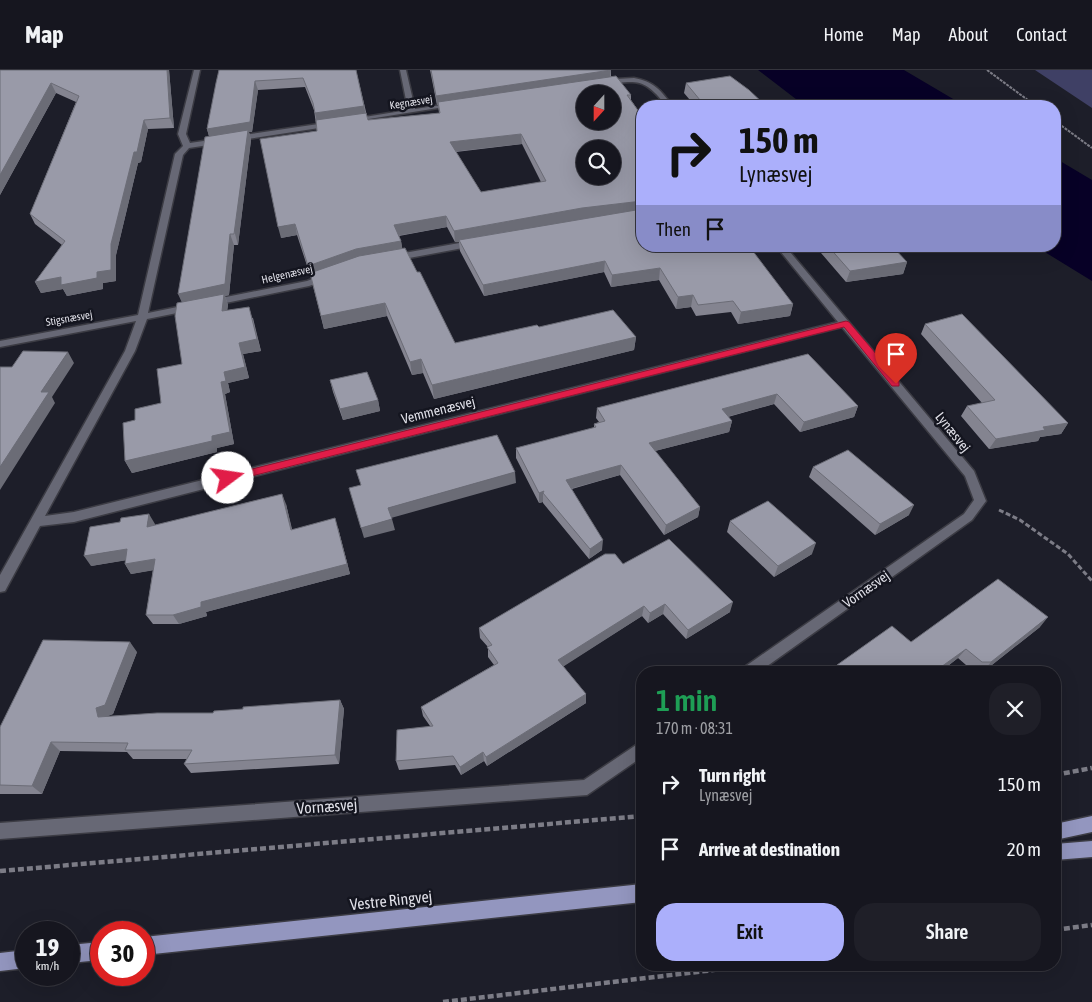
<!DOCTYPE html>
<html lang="en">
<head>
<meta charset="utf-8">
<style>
  :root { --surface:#16161f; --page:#1f1f28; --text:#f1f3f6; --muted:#9e9fa4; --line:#35353d; --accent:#abaffb }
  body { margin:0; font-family:"Asap Condensed",sans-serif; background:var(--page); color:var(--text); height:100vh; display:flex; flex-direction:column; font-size:19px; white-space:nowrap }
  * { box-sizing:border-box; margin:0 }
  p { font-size:16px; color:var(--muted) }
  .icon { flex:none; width:28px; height:28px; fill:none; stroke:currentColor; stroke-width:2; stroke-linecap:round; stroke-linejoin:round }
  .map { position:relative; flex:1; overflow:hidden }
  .drawer { position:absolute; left:636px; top:596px; width:425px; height:305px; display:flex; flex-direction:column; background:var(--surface); border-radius:20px; box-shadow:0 5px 20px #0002,0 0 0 1px var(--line) }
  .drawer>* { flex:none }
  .hud { position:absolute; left:636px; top:30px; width:425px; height:152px; border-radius:20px; box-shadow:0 5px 20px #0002,0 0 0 1px var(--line); background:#abaffb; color:#111; overflow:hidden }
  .needle { width:32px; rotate:201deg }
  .fabs { position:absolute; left:576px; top:15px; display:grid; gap:10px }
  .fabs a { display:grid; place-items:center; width:45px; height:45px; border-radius:50%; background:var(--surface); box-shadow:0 5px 20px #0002,0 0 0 1px var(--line); font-size:25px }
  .speed { position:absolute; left:15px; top:851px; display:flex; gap:10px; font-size:25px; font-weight:700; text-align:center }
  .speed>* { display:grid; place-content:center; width:65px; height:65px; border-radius:50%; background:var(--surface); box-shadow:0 5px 20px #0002,0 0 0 1px var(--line); line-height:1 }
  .speed small { font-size:12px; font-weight:400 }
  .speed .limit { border:8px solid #d22; background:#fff; color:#111 }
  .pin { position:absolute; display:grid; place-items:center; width:42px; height:42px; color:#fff; margin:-51px -21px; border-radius:50% 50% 50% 0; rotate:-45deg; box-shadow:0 0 5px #0007 }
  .pin .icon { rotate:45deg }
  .me { position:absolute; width:55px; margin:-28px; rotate:76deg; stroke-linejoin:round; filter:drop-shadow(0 0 4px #0008) }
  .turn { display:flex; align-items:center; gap:18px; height:105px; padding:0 20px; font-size:22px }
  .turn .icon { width:65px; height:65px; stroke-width:2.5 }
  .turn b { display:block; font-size:35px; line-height:42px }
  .then { display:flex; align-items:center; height:48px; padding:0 20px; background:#0003; gap:10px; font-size:19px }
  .round { display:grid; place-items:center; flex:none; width:52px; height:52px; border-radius:20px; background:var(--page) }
  .head { display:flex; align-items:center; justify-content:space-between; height:85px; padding:0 20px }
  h1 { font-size:30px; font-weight:600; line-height:38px; color:#1e9e55 }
  .cta { display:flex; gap:10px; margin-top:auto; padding:10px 20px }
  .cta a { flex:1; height:58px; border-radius:20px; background:var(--accent); color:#111; font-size:20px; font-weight:600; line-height:58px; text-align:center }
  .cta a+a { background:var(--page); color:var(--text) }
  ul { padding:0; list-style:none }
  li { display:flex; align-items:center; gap:15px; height:65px; padding:0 20px }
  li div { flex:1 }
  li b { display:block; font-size:19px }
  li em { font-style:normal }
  header { display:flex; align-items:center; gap:30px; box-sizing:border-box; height:70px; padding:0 25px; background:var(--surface); border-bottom:1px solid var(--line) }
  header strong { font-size:24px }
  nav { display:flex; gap:28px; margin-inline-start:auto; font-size:18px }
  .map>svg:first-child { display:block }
  .green { fill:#3f4065 }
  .water { fill:#070026 }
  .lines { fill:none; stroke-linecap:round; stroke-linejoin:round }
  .minor-casing { stroke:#3c3c44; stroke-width:3 }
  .major-casing { stroke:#3c3c44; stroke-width:3 }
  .path-far2 { stroke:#7c7c86; stroke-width:2; stroke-dasharray:3 1; stroke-linecap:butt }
  .path-far1 { stroke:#7c7c86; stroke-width:3; stroke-dasharray:5 2.5; stroke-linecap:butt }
  .path { stroke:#7c7c86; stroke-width:4.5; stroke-dasharray:6 3; stroke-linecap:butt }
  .minor { fill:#676875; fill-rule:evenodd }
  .major { fill:#9396bf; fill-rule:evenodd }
  .wall { fill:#848490; fill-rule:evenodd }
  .shaded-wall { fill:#6b6c76 }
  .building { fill:#999aa8; stroke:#6b6c76; fill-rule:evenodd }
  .route { fill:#e11d48; stroke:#92132f }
  .labels { text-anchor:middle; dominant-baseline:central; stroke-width:5; stroke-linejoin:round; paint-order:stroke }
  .far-street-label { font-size:11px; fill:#dfdfe7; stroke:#14151f }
  .street-label { font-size:14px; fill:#dfdfe7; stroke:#14151f }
  .near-street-label { font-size:16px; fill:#dfdfe7; stroke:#14151f }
</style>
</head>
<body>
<header>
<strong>Map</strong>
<nav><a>Home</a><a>Map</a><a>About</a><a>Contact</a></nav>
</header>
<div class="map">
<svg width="1092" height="932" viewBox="0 0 1092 932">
  <rect width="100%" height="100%" fill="#1d1e29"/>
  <path class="green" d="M 1035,0 L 1092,0 L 1092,38 Z"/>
  <path class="water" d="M 758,0 L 904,0 L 965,36 L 805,36 Z
    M 1055,88 L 1092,110 L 1092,211 L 1035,176 L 1055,176 Z"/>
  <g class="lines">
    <g class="minor-casing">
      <path id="minor" d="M 194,0 L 200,0 L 186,64 L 190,73 L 332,52 L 336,54 L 332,56 L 189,78 L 183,85 L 148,243 L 192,234 L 197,237 L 192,240 L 147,249 L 135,281 L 45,446 L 74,442 L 838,252 L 776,176 L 785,176 L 974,401 L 986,431 L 972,450 L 759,602 L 741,602 L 743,598 L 964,444 L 974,430 L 965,406 L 842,257 L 74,452 L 40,456 L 5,521 L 0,522 L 0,505 L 125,281 L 136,251 L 0,277 L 0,271 L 138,245 L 175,84 L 183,76 L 178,64 Z
        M 400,0 L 406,0 L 415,39 L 454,33 L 457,35 L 350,52 L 350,50 L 352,49 L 408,40 Z
        M 634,8 C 653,11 662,21 672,36 L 666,36 C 645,8 637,10 604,15 L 601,13 L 616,9 Z
        M 476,170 L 479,171 L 479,175 L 393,191 L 389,188 L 393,185 Z
        M 328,203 L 333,206 L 331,208 L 309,216 L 211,236 L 206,233 L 211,230 L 307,211 Z
        M 642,671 L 642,687 L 587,725 L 0,769 L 0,753 L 584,710 Z"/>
    </g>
    <g class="major-casing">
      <path id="major" d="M 1092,746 L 1092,762 L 1055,770 L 1055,754 Z
        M 1092,771 L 1092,787 L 1055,790 L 1055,774 Z
        M 642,814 L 642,832 L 144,885 L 144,867 Z
        M 101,872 L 101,890 L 69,893 L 69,875 Z
        M 26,880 L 26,898 L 0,901 L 0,883 Z"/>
    </g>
    <path class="path-far2" d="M 987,0 L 1036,36
      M 1055,51 L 1092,78"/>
    <path class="path-far1" d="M 999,440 L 1020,450 L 1068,484 L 1092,511"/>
    <path class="path" d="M 1055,705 L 1092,698
      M 0,801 L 642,746
      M 1055,860 L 1092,855
      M 443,932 L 756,895"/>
    <use href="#minor" class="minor"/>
    <use href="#major" class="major"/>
  </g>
  <path class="wall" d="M 0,0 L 169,0 L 174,58 L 148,59 L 141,92 L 138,93 L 116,185 L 116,211 L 103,213 L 103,219 L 67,226 L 63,219 L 41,223 L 35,212 L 62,175 L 35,154 L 30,144 L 76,32 L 56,23 L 0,125 Z
    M 219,0 L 356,0 L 368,50 L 439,43 L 438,35 L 437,35 L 430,0 L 611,0 L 611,6 L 631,25 L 631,30 L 642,46 L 642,176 L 793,234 L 790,246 L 738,254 L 731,242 L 696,246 L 691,237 L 676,239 L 659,210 L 611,217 L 604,202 L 484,226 L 460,181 L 459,172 L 455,172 L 447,157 L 399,166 L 401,171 L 402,178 L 417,202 L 455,273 L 539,257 L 636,267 L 634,280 L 434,329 L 423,303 L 412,305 L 387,246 L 324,259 L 311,208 L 297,165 L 281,168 L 317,61 L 314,40 L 305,17 L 258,20 L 252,62 L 249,62 L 251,70 L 238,175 L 234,175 L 229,225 L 225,226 L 228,235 L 227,240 L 253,248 L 261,281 L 243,284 L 249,308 L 228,313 L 230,322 L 225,324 L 234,374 L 217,378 L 217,382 L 132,403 L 125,391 L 135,350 L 161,333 L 182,294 L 182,232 L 209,66 L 207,59 ZM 522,74 L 541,112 L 481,122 L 456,82 Z
    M 686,13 L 766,36 L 695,36 L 684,23 Z
    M 815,176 L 892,176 L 907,192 L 903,204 L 846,212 Z
    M 925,254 L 1068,353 L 1061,364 L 1040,367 L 1038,371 L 989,379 L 961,346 L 967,336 L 982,333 L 921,264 Z
    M 808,284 L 858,336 L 854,347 L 800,362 L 774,334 L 728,347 L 732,351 L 729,362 L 655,381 L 700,437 L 698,447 L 664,465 L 620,405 L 572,419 L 602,480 L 589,489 L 543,433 L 543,432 L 539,433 L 516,388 L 516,378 L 594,358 L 594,354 L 599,352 L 596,348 L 597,338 Z
    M 330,310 L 378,330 L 380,341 L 343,350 L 333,322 Z
    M 813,397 L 909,445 L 875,465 L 809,407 Z
    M 286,434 L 292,459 L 338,458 L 350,504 L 206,542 L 207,546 L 179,554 L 153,554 L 146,545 L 153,500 L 131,504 L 125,494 L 126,490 L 91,496 L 155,454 L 155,455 Z
    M 730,451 L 812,484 L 774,507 L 727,462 Z
    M 623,494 L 730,542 L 686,569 L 663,544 L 648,553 L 642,546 L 563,596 L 586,624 L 586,633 L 487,696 L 484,691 L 461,705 L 455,695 L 399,700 L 396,691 L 430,656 L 423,646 L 421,637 L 494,595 L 488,587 L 488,577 L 480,568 L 479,558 Z
    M 1040,557 L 983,602 L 974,602 L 958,588 L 940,602 L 832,602 L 835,600 L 837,595 L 911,572 Z
    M 137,582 L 113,644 L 105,647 L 213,643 L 340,630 L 344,639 L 339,694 L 191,703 L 184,694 L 187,689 L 133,689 L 127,682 L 60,681 L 42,724 L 0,724 L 0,657 Z"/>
  <path class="shaded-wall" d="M 167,0 L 169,0 L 174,58 L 170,48 Z
    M 611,0 L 610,8 L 437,35 L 436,26 Z
    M 255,11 L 258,20 L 252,62 L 249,62 L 251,70 L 238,175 L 207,59 Z
    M 51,13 L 56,23 L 0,125 L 0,105 Z
    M 364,36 L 366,45 L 317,53 L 315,43 Z
    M 144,50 L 148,59 L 141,92 L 138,93 L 116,185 L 116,211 L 103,213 L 103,219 L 67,226 L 63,219 L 41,223 L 35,212 L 61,207 L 111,174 L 134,82 Z
    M 521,64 L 522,74 L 451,82 L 450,72 Z
    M 642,131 L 642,142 L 459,170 L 459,172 L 455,172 L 454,161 L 582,138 Z
    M 446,146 L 447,157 L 396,166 L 394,155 Z
    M 295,154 L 297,165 L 281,168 L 278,157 Z
    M 230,164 L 234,175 L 229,225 L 225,226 L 228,235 L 226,252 L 183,235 L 178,224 Z
    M 401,171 L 403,182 L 311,208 L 308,196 L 356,179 Z
    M 605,191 L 604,202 L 484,226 L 483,215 Z
    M 907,192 L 903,204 L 846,212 L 850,201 Z
    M 660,198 L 659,210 L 611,217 L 612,205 Z
    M 693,225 L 691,237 L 676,239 L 678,227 Z
    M 385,233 L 387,246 L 324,259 L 321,246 Z
    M 793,234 L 790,246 L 738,254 L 741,242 Z
    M 249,237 L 261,281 L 243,284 L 249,308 L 228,313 L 230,322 L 225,324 L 234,374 L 217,378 L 217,382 L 132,403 L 125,391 L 212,366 L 221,312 L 224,302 L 239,273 Z
    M 636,267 L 634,280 L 434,329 L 432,315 Z
    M 68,282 L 74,293 L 52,327 L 55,333 L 0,420 L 0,397 L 41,322 Z
    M 421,289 L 423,303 L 412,305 L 410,292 Z
    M 777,324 L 774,334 L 719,349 L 722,339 Z
    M 378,330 L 380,341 L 343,350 L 340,339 Z
    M 858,336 L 854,347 L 800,362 L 804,352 Z
    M 732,351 L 729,362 L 647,383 L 649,373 Z
    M 1068,353 L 1061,364 L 1040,367 L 1038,371 L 989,379 L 996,369 L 1043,357 Z
    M 621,395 L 620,405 L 566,420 L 566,410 Z
    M 515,402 L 516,413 L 391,448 L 388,438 Z
    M 544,421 L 543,423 L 543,432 L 539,433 L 539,423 Z
    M 282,424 L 286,434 L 294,470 L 291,460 Z
    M 914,435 L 909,445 L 875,465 L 880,454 Z
    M 700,437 L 698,447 L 664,465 L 666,455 Z
    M 149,444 L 155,454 L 153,467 L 147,457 Z
    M 392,449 L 395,460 L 364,468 L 361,458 Z
    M 338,458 L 350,504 L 206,542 L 207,546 L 179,554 L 173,545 L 201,532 Z
    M 603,470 L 602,480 L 589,489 L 590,479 Z
    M 816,473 L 812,484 L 774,507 L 778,496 Z
    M 127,479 L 134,489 L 91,496 L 84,486 Z
    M 155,489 L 161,499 L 131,504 L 125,494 Z
    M 733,532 L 730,542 L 686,569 L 688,560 Z
    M 665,534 L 663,544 L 648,553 L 650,543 Z
    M 644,536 L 642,546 L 558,600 L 558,590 Z
    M 1048,547 L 1040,557 L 983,602 L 991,592 Z
    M 130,572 L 137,582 L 113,644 L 105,647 L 98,647 L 96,638 Z
    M 966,579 L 958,588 L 940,602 L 934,602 Z
    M 586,624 L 586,633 L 487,696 L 486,687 Z
    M 340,630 L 344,639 L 339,694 L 335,685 Z
    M 51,672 L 60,681 L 42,724 L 32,716 Z
    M 483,682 L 484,691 L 461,705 L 460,697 Z"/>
  <path class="building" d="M 0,0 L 167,0 L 170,48 L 144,50 L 137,82 L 134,82 L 111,174 L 111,200 L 97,202 L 97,208 L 61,215 L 61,207 L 35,212 L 65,171 L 30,144 L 79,26 L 51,13 L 0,105 Z
    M 219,0 L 356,0 L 364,36 L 315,43 L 313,33 L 303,8 L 255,11 L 250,52 L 207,59 L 216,13 Z
    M 431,0 L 611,0 L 436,26 Z
    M 616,6 L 631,25 L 627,25 L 642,46 L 642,131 L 582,138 L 454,161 L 446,146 L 394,155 L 401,171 L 356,179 L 308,196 L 295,154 L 278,157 L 260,69 L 317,61 L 316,50 L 366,43 L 368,50 L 440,43 L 438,32 ZM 585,24 L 612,24 L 612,51 L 585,51 ZM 521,64 L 546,111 L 481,122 L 450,72 ZM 585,79 L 612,79 L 612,106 L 585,106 Z
    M 730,6 L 749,20 L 766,36 L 705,36 L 686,13 Z
    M 248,60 L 234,164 L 230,164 L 225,214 L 178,224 L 205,67 Z
    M 642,139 L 642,176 L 749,176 L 793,234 L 741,242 L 733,231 L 698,235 L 693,225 L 678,227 L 660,198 L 612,205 L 605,191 L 483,215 L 459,170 Z
    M 828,176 L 892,176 L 907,192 L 850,201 Z
    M 405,178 L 417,202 L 420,202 L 455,273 L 537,255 L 539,257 L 613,240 L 636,267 L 432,315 L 421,289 L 410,292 L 385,233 L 321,246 L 310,203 L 359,186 Z
    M 224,224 L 222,241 L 249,237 L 257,269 L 239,273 L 245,297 L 224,302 L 226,311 L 221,312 L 230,362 L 212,366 L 212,371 L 125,391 L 123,353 L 135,350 L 135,339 L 161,333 L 157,299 L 182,294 L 175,246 L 177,233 Z
    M 962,244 L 1068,353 L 1043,357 L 1045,360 L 996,369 L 967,336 L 995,330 L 925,254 Z
    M 23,281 L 68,282 L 41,322 L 49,322 L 0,397 L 0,297 L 12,297 Z
    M 808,284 L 858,336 L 804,352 L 777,324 L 722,339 L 732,351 L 649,373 L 700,437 L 666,455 L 621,395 L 566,410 L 603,470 L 590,479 L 543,423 L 544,421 L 539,423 L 516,378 L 596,357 L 594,354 L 605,351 L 597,338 Z
    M 367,302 L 378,330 L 340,339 L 330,310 Z
    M 497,365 L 515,402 L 388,438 L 392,449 L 361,458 L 349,418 L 361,415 L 356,400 Z
    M 848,380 L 914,435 L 880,454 L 813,397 Z
    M 282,424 L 291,460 L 335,448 L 347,494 L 201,532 L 201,537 L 173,545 L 146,545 L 155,489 L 125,494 L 127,479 L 84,486 L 90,457 L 120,452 L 121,448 L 149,444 L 147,457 Z
    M 768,431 L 816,473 L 778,496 L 730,451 Z
    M 669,469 L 733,532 L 688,560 L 665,534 L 650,543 L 644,536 L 558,590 L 586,624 L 486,687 L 483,682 L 460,697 L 453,686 L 396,691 L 397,660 L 433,656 L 421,637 L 498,593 L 487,577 L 492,575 L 479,558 L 605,484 L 615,484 L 623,494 Z
    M 998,509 L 1048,547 L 991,592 L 982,592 L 966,579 L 934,602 L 832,602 L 839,597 L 837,595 L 892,556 L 911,572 Z
    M 43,570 L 130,572 L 105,635 L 96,638 L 98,647 L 157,643 L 213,643 L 214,641 L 243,639 L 243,637 L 340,630 L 335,685 L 184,694 L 192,680 L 125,680 L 128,673 L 51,672 L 32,716 L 0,715 L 0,657 Z"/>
  <path class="route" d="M 846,251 L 849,252 L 899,311 L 899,316 L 892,316 L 844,257 L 228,412 L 223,408 L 228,405 Z"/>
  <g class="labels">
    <g class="far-street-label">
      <text transform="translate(411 32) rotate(-9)">Kegnæsvej</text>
      <text transform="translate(287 204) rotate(-13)">Helgenæsvej</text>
      <text transform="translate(69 248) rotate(-10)">Stigsnæsvej</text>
    </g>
    <g class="street-label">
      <text transform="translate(438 340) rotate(-14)">Vemmenæsvej</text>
      <text transform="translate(953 362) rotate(51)">Lynæsvej</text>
      <text transform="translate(866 519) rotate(-35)">Vornæsvej</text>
    </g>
    <g class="near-street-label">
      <text transform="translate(327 736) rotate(-4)">Vornæsvej</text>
      <text transform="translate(391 830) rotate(-6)">Vestre Ringvej</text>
    </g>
  </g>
</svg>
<div class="fabs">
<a><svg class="needle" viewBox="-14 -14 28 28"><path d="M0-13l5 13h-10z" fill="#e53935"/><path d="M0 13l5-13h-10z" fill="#9e9fa4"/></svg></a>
<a><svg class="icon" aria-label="search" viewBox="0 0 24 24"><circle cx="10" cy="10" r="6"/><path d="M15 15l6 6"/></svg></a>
</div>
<div class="speed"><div>19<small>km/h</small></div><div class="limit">30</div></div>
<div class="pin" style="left:896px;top:314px;background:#d93025"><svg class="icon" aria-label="arrive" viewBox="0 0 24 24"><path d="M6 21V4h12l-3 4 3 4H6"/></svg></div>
<svg class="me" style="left:228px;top:408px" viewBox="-20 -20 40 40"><circle r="19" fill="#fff"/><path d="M0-13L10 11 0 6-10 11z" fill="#e11d48"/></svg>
<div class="hud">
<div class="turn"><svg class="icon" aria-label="right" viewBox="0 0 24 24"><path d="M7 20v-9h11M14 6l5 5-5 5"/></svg><div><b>150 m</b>Lynæsvej</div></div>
<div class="then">Then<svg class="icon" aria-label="arrive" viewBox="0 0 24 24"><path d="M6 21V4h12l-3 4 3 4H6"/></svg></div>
</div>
<section class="drawer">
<div class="head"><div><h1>1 min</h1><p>170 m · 08:31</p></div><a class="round"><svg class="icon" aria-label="close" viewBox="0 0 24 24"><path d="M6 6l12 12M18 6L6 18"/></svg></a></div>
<ul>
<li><svg class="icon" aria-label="right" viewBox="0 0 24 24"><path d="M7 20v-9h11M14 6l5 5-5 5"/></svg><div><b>Turn right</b><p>Lynæsvej</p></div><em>150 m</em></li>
<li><svg class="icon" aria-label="arrive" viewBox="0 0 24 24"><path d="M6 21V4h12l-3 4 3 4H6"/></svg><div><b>Arrive at destination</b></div><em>20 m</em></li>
</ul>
<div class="cta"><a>Exit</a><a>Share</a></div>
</section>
</div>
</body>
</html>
